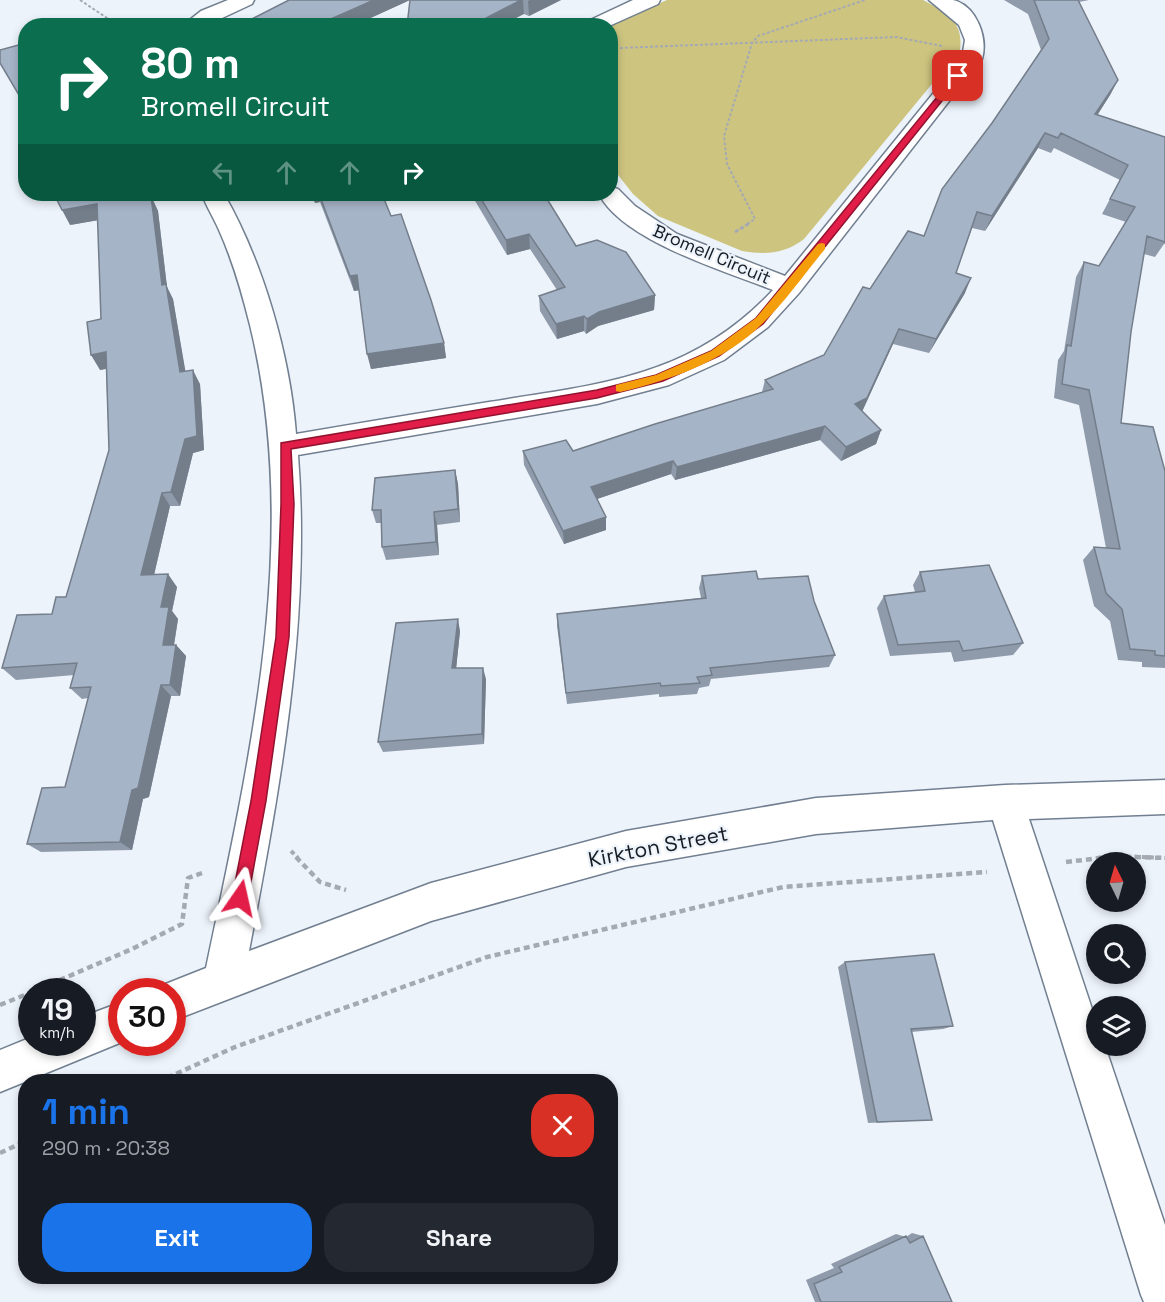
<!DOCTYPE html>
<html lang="en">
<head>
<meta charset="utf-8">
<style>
  :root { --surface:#171b24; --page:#242831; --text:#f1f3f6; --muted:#9ea1a6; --accent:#1a73e8 }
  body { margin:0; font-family:"Space Grotesk",sans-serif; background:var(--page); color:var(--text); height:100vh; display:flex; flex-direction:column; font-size:22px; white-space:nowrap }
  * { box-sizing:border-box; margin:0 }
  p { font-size:20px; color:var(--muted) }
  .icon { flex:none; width:33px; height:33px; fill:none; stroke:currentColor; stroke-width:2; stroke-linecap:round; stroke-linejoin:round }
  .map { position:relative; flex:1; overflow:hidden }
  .sheet { position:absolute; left:18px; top:1074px; width:600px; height:210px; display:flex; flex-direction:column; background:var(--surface); border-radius:24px; box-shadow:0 3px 9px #0003 }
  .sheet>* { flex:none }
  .guide { position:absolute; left:18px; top:18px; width:600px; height:183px; border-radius:24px; box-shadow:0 3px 9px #0003; background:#0b6e4f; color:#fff; overflow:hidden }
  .needle { width:39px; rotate:355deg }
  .fabs { position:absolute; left:1086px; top:852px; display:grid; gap:12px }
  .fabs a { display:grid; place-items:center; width:60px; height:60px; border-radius:50%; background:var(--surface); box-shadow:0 3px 9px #0003; font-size:30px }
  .speed { position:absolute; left:18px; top:978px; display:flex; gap:12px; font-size:30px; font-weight:700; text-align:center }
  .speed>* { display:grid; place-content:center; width:78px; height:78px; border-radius:50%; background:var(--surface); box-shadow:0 3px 9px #0003; line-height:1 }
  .speed small { font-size:15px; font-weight:400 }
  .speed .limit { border:9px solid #d22; background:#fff; color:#111 }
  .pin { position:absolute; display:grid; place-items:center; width:51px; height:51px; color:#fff; margin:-26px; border-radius:12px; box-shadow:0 3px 9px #0006 }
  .me { position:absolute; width:66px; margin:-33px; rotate:11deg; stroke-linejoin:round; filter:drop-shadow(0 0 4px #0008) }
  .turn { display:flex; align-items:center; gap:21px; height:126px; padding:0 24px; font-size:27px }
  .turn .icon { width:78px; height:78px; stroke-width:2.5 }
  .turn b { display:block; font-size:42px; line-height:51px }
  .lanes { display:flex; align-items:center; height:57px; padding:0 24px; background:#0003; justify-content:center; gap:30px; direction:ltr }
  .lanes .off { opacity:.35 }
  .round { display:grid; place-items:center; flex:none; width:63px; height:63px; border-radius:24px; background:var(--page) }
  .headline { display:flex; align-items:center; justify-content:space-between; height:102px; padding:0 24px }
  h1 { font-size:36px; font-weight:800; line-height:45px; color:var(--accent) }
  .cta { display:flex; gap:12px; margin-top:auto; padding:12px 24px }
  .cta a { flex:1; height:69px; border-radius:24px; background:var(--accent); color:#fff; font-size:24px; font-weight:800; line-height:69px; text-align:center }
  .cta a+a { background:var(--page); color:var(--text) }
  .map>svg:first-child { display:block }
  .green { fill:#cdc47f }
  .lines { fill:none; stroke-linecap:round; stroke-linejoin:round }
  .minor-casing { stroke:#717f90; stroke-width:3 }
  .path-far3 { stroke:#a5aab2; stroke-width:2; stroke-dasharray:3 2; stroke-linecap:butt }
  .path-far2 { stroke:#a5aab2; stroke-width:3; stroke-dasharray:4 2; stroke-linecap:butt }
  .path-far1 { stroke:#a5aab2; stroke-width:4; stroke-dasharray:4.5 3; stroke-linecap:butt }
  .path { stroke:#a5aab2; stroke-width:4.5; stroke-dasharray:6 4; stroke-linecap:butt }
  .minor { fill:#fff; fill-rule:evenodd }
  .wall { fill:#8f9bab }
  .shaded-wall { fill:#747e8b }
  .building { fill:#a6b4c7; stroke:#747e8b; stroke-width:1.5 }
  .route { fill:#e11d48; stroke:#92132f; stroke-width:1.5 }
  .slow { fill:#f59e0b }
  .labels { text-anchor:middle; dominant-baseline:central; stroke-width:4.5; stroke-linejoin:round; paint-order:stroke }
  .far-street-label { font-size:18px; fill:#171c23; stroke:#edf3fb }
  .street-label { font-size:21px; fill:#171c23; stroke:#edf3fb }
</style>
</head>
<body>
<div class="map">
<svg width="1165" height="1302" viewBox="0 0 1165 1302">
  <rect width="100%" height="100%" fill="#edf3fb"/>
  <path class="green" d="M 667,0 L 923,0 C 946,12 964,21 960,50 L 804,239 C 785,254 765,255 742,251 L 658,216 L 633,194 L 611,166 L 610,26 L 607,26 Z"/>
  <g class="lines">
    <g class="minor-casing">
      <path id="minor" d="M 228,0 L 254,0 L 252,4 L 205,26 L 182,26 L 201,11 Z
        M 633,0 L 660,0 L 658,4 L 609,26 L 584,26 L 586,22 Z
        M 929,0 C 936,0 946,0 953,0 C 977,6 988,38 982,59 L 799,293 L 768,327 L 724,360 L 669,385 L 597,404 L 298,455 C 311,622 280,787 249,951 L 431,883 L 626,831 L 816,798 L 1005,785 L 1165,780 L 1165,814 L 1029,819 L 1096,1021 L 1096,1046 L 1105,1046 L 1165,1225 L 1165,1302 L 1144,1302 L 1141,1295 L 993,820 L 816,834 L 626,867 L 431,921 L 172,1021 L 172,992 L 156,992 L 158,987 L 206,968 C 250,758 302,538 250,325 C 242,293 233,261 219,230 C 214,218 206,206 202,194 L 224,194 C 263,262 290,355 296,434 C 360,423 425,412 489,402 C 600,384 691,378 773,290 C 725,271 623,241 599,194 L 610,194 L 610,187 L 618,189 L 635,206 L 677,234 L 785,276 L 962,58 L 965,40 L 959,25 Z
        M 122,1002 L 122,1042 L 0,1092 L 0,1050 L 32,1037 L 32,1042 L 82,1042 L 82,1017 Z"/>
    </g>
    <path class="path-far3" d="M 80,0 L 119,26
      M 620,48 L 896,37 L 942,46
      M 747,224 L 755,219 L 727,164 L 724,136 L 752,43 L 758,36 L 865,0"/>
    <path class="path-far2" d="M 735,232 L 750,223"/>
    <path class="path-far1" d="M 291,851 L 298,858
      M 1097,858 L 1116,856 L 1165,858"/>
    <path class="path" d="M 296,857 L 320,882 L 346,890
      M 1135,857 L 1165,858
      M 1066,862 L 1109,857
      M 32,992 L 132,949 L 182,924 L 188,878 L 202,873
      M 0,1005 L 32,992
      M 158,1082 L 235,1047 L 487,957 L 783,887 L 987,872
      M 0,1153 L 26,1141"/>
    <use href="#minor" class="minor"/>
  </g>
  <path class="wall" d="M 289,0 L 561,0 L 529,16 L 524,14 L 410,0 L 353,26 Z
    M 1004,0 L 1089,0 L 1079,2 L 1118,80 L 1110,95 L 1097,115 L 1165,137 L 1165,244 L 1164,244 L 1155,257 L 1144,254 L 1131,332 L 1121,423 L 1165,471 L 1165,668 L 1142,667 L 1142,662 L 1118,660 L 1110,621 L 1094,606 L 1083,560 L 1094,547 L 1106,548 L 1079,405 L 1054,398 L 1058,360 L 1064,351 L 1076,277 L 1084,262 L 1099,266 L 1126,222 L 1102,214 L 1120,180 L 1054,148 L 1051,153 L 1038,148 L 985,231 L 972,228 L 956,273 L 965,293 L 929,353 L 893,344 L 862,411 L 881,430 L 876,444 L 841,461 L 820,440 L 675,480 L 671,474 L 597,499 L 606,530 L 564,544 L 524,465 L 523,451 L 573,451 L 762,392 L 765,380 L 824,355 L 870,289 L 924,236 L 992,123 L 1041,50 L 1028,14 Z
    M 311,194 L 382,194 L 444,343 L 446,358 L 371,369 L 359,290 L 354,291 L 320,202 L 315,203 Z
    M 471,194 L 544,194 L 576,246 L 655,295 L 654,310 L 598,326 L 586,334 L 584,331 L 557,339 L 540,311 L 539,296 L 557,290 L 530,249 L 507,255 Z
    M 151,196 L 158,211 L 167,287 L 173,299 L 185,371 L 200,384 L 204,450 L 193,453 L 180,506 L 170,506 L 154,575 L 177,587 L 172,611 L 178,619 L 174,645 L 176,645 L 186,656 L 180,696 L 171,696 L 149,797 L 143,799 L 132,850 L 41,852 L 27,844 L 65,787 L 88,698 L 82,699 L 70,688 L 74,675 L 16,680 L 2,668 L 52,614 L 66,597 L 109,450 L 106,369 L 100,370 L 101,319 L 98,220 L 70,225 Z
    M 455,470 L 458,484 L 460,522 L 437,525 L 439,555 L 386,560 L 382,547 L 381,523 L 376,523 L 372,510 Z
    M 920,572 L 1023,643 L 1013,655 L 954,662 L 951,652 L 890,656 L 877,608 L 884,596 L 915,592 L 913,585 Z
    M 702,576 L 758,579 L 814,601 L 835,655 L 829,667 L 711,679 L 709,686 L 699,688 L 697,694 L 659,697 L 659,694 L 567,704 L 557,626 L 557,614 L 701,598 L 699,588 Z
    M 460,631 L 456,668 L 486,679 L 484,744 L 383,752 L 378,742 Z
    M 845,962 L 953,1026 L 943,1029 L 911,1032 L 932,1120 L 868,1123 L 838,967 Z
    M 912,1233 L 923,1236 L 952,1302 L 815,1302 L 806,1280 L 834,1268 L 831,1264 L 896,1234 L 906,1237 Z"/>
  <path class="shaded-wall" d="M 374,0 L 410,0 L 353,26 L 315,26 Z
    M 521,0 L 523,0 L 524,14 L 501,26 L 471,26 Z
    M 530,0 L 561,0 L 529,16 L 528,1 Z
    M 1118,80 L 1110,95 L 1088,130 L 1095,114 Z
    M 1045,133 L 1038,148 L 985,231 L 992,216 Z
    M 313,194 L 318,194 L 320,202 L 315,203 Z
    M 151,196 L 158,211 L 167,287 L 173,299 L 188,386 L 180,372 L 162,285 Z
    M 97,204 L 105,219 L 70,225 L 62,210 Z
    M 529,234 L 530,249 L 507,255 L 506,240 Z
    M 357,275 L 361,290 L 354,291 L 350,276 Z
    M 971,278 L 965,293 L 929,353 L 936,339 Z
    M 655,295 L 654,310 L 598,326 L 586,334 L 587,319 L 599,312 Z
    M 584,316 L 584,331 L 557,339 L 556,324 Z
    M 899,329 L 893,344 L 862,412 L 855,404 Z
    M 444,343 L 446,358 L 371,369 L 367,354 Z
    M 106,352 L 114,367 L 100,370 L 91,355 Z
    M 193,370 L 200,384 L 204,450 L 193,453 L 180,506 L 171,492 Z
    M 825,426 L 820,440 L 675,480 L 677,467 Z
    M 881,430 L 876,444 L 841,461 L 846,447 Z
    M 673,461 L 671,474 L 591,501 L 591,487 Z
    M 455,470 L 458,484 L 460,522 L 458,509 Z
    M 162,493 L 170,506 L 151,588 L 141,575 Z
    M 434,512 L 437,525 L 439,555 L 436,542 Z
    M 606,517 L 606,530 L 564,544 L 563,531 Z
    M 168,574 L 177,587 L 172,611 L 178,619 L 172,657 L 163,645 L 161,607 Z
    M 458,619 L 460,631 L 455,680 L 452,668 Z
    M 176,645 L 186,656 L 180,696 L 170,685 Z
    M 483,668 L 486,679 L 484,744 L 482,734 Z
    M 161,685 L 171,696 L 149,797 L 143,799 L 132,850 L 120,842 L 132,790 Z"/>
  <path class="building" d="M 289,0 L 374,0 L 315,26 L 238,26 Z
    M 410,0 L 521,0 L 471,26 L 407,26 Z
    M 1034,0 L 1078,0 L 1118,80 L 1095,114 L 1165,137 L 1165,242 L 1147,236 L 1131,332 L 1121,423 L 1153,427 L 1165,471 L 1165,656 L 1155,655 L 1155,651 L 1130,649 L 1122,609 L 1106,593 L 1094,547 L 1120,549 L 1089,390 L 1062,384 L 1067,345 L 1071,346 L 1084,262 L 1099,266 L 1135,207 L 1110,199 L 1128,165 L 1061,133 L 1058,138 L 1045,133 L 992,216 L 977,212 L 956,273 L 971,278 L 936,339 L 899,329 L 867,398 L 855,404 L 881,430 L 846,447 L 825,426 L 677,467 L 673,461 L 591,487 L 606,517 L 563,531 L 523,451 L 566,440 L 573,451 L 655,424 L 773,389 L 765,380 L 824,355 L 863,287 L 870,289 L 908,231 L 924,236 L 942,189 L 992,123 L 1049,39 Z
    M 26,43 L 26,107 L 0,63 L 0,50 Z
    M 54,194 L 149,194 L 151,196 L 162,285 L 166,284 L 180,372 L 193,370 L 197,436 L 185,439 L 171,492 L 162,493 L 141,575 L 168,574 L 161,607 L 169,607 L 163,645 L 176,645 L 170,685 L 161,685 L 138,788 L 132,790 L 120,842 L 27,844 L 42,788 L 65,787 L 91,687 L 70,688 L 77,663 L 2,668 L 17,615 L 52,614 L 56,597 L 66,597 L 109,450 L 106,352 L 91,355 L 87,322 L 101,319 L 97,204 L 62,210 Z
    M 319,194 L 382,194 L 391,216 L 401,214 L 431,300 L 444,343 L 367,354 L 357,275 L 350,276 Z
    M 478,194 L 544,194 L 576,246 L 597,240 L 626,252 L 655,295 L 599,312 L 587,319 L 584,316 L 556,324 L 539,296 L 565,287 L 529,234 L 506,240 Z
    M 455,470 L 458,509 L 434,512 L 436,542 L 382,547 L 381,510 L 372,510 L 375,478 Z
    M 989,565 L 1023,643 L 963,651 L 959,641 L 898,645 L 884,596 L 925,591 L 920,572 Z
    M 756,571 L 758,579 L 808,576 L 814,601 L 835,655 L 710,668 L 712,675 L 697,677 L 700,683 L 661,686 L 660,683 L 566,693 L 557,614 L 706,598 L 702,576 Z
    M 458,619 L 452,668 L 483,668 L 482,734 L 378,742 L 396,623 Z
    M 934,954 L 953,1026 L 911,1029 L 932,1120 L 877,1122 L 845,962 Z
    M 906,1236 L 910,1243 L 923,1236 L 952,1302 L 821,1302 L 814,1284 L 842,1272 L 839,1267 Z"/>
  <path class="route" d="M 955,75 L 962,76 L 763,324 L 719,356 L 663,381 L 597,398 L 291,449 L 294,504 L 289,637 L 266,801 L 248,898 L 245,903 L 240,906 L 234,903 L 232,898 L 251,801 L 276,637 L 281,504 L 281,443 L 597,390 L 656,375 L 711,351 L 756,318 Z"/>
  <path class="slow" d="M 822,243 L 825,244 L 825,249 C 805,273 786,301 763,323 C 725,361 671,380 620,392 L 616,391 L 616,385 L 656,375 L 711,351 L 756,318 L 818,244 Z"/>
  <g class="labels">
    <g class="far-street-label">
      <text transform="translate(712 254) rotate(23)">Bromell Circuit</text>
    </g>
    <g class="street-label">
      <text transform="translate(658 846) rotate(-11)">Kirkton Street</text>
    </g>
  </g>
</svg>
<div class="fabs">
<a><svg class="needle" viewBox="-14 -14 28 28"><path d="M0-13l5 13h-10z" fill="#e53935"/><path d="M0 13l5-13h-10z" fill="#9ea1a6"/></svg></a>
<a><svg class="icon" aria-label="search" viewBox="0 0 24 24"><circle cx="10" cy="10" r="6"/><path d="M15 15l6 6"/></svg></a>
<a><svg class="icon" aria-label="layers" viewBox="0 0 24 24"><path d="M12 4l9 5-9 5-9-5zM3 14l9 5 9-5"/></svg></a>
</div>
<div class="speed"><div>19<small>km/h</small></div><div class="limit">30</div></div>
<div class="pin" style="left:958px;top:76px;background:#d93025"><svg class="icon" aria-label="arrive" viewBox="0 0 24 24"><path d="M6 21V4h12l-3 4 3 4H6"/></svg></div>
<svg class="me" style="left:240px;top:898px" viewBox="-20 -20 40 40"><path d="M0-17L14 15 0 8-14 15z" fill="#e11d48" stroke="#fff" stroke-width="4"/></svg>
<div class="guide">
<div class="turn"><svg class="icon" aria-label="right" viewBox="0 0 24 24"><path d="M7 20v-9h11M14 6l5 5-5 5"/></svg><div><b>80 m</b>Bromell Circuit</div></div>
<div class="lanes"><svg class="icon off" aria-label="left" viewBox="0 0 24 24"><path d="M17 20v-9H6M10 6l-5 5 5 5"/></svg><svg class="icon off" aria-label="ahead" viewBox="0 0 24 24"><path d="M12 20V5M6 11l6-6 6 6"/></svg><svg class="icon off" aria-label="ahead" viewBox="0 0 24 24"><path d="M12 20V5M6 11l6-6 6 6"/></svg><svg class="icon" aria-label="right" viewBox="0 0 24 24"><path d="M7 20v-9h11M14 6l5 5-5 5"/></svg></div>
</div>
<section class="sheet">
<div class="headline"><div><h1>1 min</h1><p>290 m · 20:38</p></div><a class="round" style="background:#d93025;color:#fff"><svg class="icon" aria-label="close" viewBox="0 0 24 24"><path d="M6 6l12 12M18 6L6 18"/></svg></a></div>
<div class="cta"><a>Exit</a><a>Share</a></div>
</section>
</div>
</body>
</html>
